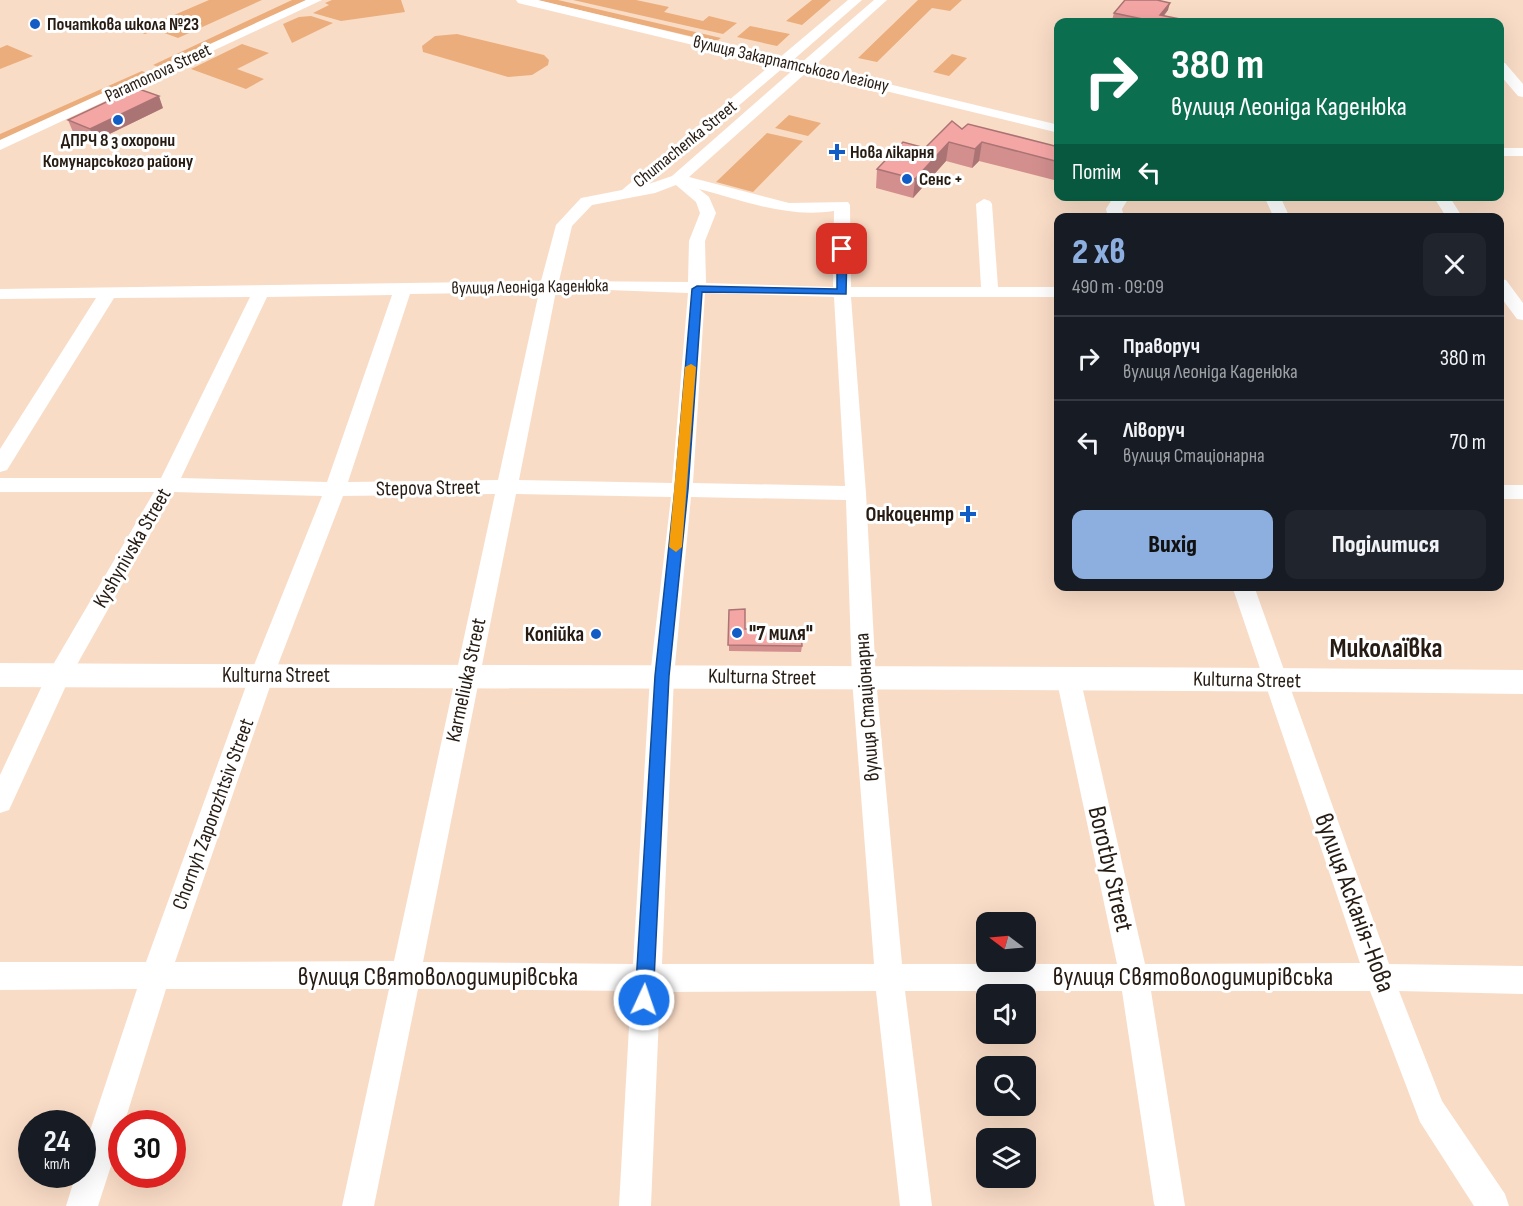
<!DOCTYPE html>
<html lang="uk">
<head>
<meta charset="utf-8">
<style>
  :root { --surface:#171b24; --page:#20242c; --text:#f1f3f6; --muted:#9ea1a6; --line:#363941; --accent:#8dafe0 }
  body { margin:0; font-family:"Sofia Sans Condensed",sans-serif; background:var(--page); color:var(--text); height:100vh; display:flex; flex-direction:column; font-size:22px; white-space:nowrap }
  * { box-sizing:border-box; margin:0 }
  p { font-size:20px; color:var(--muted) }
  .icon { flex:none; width:33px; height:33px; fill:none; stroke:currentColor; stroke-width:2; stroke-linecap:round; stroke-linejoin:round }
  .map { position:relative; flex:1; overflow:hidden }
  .side { position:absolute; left:1054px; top:213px; width:450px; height:378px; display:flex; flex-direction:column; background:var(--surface); border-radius:12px; box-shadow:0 6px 24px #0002 }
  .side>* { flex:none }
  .hud { position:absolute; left:1054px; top:18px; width:450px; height:183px; border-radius:12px; box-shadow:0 6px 24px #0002; background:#0b6e4f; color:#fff; overflow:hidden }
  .needle { width:39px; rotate:286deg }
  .fabs { position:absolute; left:976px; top:912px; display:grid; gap:12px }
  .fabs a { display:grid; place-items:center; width:60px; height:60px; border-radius:12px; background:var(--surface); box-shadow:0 6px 24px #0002; font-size:30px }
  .speed { position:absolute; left:18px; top:1110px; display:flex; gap:12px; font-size:30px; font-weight:700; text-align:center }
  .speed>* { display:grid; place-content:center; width:78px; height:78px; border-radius:50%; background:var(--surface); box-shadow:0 6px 24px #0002; line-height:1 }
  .speed small { font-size:15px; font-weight:400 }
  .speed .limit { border:9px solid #d22; background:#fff; color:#111 }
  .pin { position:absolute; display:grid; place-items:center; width:51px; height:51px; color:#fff; margin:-26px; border-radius:12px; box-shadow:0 3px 9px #0006 }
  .me { position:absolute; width:66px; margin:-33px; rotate:3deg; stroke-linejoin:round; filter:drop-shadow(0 0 4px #0008) }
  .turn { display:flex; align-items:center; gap:21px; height:126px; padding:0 18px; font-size:27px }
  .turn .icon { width:78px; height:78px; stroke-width:2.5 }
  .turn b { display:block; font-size:42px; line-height:51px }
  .then { display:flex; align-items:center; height:57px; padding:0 18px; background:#0003; gap:12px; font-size:22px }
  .round { display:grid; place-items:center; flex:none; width:63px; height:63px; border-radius:12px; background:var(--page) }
  .overview { display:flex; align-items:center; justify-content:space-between; height:102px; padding:0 18px }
  h1 { font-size:36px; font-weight:800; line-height:45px; color:var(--accent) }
  .button { display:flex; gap:12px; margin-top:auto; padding:12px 18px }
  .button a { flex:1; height:69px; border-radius:12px; background:var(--accent); color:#111; font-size:24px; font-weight:800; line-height:69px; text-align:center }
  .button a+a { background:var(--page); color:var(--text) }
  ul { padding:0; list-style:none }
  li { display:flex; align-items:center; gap:18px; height:84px; padding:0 18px; border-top:2px solid var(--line) }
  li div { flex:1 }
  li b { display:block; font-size:22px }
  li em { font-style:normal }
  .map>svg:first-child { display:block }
  .green { fill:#ebad7b }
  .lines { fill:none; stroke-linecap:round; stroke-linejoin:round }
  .minor { fill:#fff; fill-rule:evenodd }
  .major { fill:#fff; fill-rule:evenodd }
  .wall { fill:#d28f8e }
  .shaded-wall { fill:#ab7474 }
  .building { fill:#f4a6a5; stroke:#ab7474; stroke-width:1.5 }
  .route { fill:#1a73e8; stroke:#114b97; stroke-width:1.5 }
  .slow { fill:#f59e0b }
  .poi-dot { fill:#125cc6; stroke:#fff; stroke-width:2 }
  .labels { text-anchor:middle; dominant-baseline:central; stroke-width:6; stroke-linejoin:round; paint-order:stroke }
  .far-poi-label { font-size:18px; font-weight:bold; fill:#261c13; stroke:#fff; text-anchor:start }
  .far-street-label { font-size:18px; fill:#261c13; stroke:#fff }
  .street-label { font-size:21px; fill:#261c13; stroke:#fff }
  .poi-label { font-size:21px; font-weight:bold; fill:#261c13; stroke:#fff; text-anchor:end }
  .near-street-label { font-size:26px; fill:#261c13; stroke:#fff }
  .district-label { font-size:27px; font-weight:bold; fill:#261c13; stroke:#fff }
</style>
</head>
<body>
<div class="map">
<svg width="1523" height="1206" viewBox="0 0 1523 1206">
  <rect width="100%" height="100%" fill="#f9dcc6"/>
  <path class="green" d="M 209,0 L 262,0 L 178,38 L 156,30 L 145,34 L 137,31 Z
    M 292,0 L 307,0 L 162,68 L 153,65 Z
    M 332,0 L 401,0 L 405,12 L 341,21 L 313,13 L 329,5 L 325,3 Z
    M 537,0 L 558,0 L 721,38 L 715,42 Z
    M 573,0 L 636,0 L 669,7 L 664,12 L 703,21 L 709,16 L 737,23 L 723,34 Z
    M 812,0 L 831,0 L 802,25 L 786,21 Z
    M 918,0 L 962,0 L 950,11 L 932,8 L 877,62 L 858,58 Z
    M 311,16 L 333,23 L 292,43 L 283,24 L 299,17 Z
    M 750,26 L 790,34 L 777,46 L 737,37 Z
    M 457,34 L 544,55 L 549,60 L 548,65 L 532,75 L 508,77 L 423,52 L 422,46 L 435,36 Z
    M 242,44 L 269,53 L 237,69 L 264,79 L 246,89 L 191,69 Z
    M 7,45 L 33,56 L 0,69 L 0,48 Z
    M 952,54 L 967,58 L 949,76 L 933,72 Z
    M 142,71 L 149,74 L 0,143 L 0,134 Z
    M 789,115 L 821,123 L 808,136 L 775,128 Z
    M 767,133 L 803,141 L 753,192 L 716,182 Z"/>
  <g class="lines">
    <path class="minor" d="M 306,0 L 322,0 L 0,150 L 0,140 Z
      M 516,0 L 538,0 L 779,58 L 848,0 L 862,0 L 792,61 L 801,63 L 874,0 L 887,0 L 814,66 L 1059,125 L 1059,133 L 807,72 L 689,177 L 789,203 L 848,202 L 850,205 L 851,287 L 981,287 L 976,204 L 984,199 L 990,201 L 992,204 L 998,287 L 1059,287 L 1059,297 L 851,297 L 866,493 L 876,679 L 902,964 L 1117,964 L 1056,677 L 1060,670 L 1068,668 L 1076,670 L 1080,677 L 1145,964 L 1360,963 L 1232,586 L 1254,586 L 1389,964 L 1523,966 L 1523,994 L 1399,991 L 1442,1101 L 1505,1194 L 1509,1206 L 1474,1206 L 1420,1122 L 1370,991 L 1151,991 L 1185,1206 L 1155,1206 L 1154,1204 L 1122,991 L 905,991 L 932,1206 L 900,1206 L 876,991 L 660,992 L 651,1206 L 619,1206 L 631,991 L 418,989 L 374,1206 L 342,1206 L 389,989 L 166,989 L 124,1124 L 122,1124 L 122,1132 L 98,1206 L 66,1206 L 76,1174 L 82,1174 L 82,1155 L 137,989 L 0,990 L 0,962 L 146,962 L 250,675 L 322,496 L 174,492 L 70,677 L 9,810 L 0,813 L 0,775 L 47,675 L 154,492 L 0,492 L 0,478 L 161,478 L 250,297 L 114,298 L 7,470 L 0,472 L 0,449 L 96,298 L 0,299 L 0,289 L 541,281 L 556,225 L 581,198 L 622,190 L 772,64 L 518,3 ZM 784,67 L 794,69 L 672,176 L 646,185 ZM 676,185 L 696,202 L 700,213 L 689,241 L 688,282 L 559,281 L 572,226 L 592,205 L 655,193 ZM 699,189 C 745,201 786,218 834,211 L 833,287 L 706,283 L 705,241 L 716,213 L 709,197 ZM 608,290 L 688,293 L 672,483 L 519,480 L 556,291 ZM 539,292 L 498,480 L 348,482 L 410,294 ZM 705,293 L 834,297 L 845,486 L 693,483 ZM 392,295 L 327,482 L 181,478 L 267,297 ZM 495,494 L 394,961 L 175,962 L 274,675 L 343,496 ZM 516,494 L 671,497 L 650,676 L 633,964 L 423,962 ZM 691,497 L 846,500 L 852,679 L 874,964 L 662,964 L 674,676 Z
      M 1500,62 L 1505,63 L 1523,84 L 1523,97 L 1518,96 L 1500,75 Z
      M 1500,148 L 1523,148 L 1523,156 L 1500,156 Z
      M 1114,196 L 1130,196 L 1122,209 L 1124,218 L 1108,218 L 1106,209 Z
      M 1264,196 L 1280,196 L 1290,218 L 1274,218 Z
      M 1433,196 L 1449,196 L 1463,218 L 1447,218 Z
      M 1500,279 L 1506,280 L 1523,303 L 1523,320 L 1517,319 L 1500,296 Z
      M 1500,485 L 1523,485 L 1523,499 L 1500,499 Z"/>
    <path class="major" d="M 0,663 C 508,666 1015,665 1523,670 L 1523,694 C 1015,688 508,689 0,687 Z"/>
  </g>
  <path class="wall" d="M 1168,10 L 1164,16 L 1194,22 L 1123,22 L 1112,20 L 1114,13 Z
    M 163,108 L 95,141 L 73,132 L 68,120 Z
    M 962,129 L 1059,147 L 1059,181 L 1058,181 L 979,161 L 972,168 L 946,161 L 913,198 L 876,188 L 877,169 L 925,148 Z
    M 729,610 L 745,629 L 802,646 L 801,652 L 729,651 Z"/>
  <path class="shaded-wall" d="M 1170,3 L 1168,10 L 1158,22 L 1160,15 Z
    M 159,96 L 163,108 L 95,141 L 90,129 Z
    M 949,142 L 946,161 L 913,198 L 915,179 Z
    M 982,142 L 979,161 L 972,168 L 975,149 Z"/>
  <path class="building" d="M 1125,0 L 1157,0 L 1170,3 L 1160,15 L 1195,22 L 1145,22 L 1147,20 L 1114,13 Z
    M 136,88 L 159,96 L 90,129 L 68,120 Z
    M 952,121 L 962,129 L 968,124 L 1059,147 L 1059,162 L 982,142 L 975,149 L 949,142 L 915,179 L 877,169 L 903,142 L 925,148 Z
    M 745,609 L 745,629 L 801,629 L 802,646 L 728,645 L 729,610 Z"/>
  <path class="route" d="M 842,246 L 847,249 L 846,294 L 702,292 L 688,489 L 669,676 L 653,1000 L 650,1007 L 644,1009 L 638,1007 L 635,1000 L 655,676 L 675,489 L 692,289 L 697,286 L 837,289 L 837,249 Z"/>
  <path class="slow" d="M 691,364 L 696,367 L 682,547 L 676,552 L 669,547 L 685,367 Z"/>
  <g class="poi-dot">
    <circle cx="35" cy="24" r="6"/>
    <circle cx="118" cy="120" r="6"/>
    <path d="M834 143h6v6h6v6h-6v6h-6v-6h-6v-6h6z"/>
    <circle cx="907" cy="179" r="6"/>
    <path d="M965 505h6v6h6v6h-6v6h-6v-6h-6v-6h6z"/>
    <circle cx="737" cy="633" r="6"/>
    <circle cx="596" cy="634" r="6"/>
  </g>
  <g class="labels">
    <g class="far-poi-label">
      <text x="47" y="24">Початкова школа №23</text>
      <text x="118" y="140" text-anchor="middle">ДПРЧ 8 з охорони<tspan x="118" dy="21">Комунарського району</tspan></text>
      <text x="850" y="152">Нова лікарня</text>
      <text x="919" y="179">Сенс +</text>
    </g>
    <g class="far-street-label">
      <text transform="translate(791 64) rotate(13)">вулиця Закарпатського Легіону</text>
      <text transform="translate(158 73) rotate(-25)">Paramonova Street</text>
      <text transform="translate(685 144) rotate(-39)">Chumachenka Street</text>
      <text transform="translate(530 287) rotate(-1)">вулиця Леоніда Каденюка</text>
    </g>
    <g class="street-label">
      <text transform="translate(428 488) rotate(-1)">Stepova Street</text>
      <text transform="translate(132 548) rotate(-60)">Kyshynivska Street</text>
      <text x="276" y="675">Kulturna Street</text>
      <text transform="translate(762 677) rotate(1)">Kulturna Street</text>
      <text transform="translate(466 680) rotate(-78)">Karmeliuka Street</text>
      <text transform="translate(1247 680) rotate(1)">Kulturna Street</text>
      <text transform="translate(867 707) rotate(-94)">вулиця Стаціонарна</text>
      <text transform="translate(213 814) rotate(-70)">Chornyh Zaporozhtsiv Street</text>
    </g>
    <g class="poi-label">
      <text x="954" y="514">Онкоцентр</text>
      <text x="749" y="633" text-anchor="start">"7 миля"</text>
      <text x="584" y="634">Копійка</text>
    </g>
    <g class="near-street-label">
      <text transform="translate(1110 869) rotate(77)">Borotby Street</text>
      <text transform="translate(1354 903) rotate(70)">вулиця Асканія-Нова</text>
      <text x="438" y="977">вулиця Святоволодимирівська</text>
      <text x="1193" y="977">вулиця Святоволодимирівська</text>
    </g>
    <g class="district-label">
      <text x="1386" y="649">Миколаївка</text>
    </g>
  </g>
</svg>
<div class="fabs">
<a><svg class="needle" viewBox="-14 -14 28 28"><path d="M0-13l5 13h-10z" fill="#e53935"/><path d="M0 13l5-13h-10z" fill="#9ea1a6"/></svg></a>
<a><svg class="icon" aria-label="sound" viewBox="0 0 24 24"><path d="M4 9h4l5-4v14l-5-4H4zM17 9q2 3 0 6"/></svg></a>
<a><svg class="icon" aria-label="search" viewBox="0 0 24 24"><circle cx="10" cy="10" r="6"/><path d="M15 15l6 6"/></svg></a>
<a><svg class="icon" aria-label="layers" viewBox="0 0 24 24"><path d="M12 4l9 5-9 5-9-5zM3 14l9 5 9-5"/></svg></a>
</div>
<div class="speed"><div>24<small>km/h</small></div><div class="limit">30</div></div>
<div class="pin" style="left:842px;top:249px;background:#d93025"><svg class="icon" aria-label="arrive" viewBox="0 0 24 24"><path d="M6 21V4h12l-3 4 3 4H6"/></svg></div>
<svg class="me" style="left:644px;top:1000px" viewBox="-20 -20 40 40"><circle r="17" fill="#1a73e8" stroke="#fff" stroke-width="3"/><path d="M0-11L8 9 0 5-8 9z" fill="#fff"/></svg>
<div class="hud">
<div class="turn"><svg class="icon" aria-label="right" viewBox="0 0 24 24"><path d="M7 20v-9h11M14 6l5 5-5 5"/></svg><div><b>380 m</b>вулиця Леоніда Каденюка</div></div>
<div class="then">Потім<svg class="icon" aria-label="left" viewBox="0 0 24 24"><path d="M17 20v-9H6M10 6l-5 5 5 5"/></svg></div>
</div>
<section class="side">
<div class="overview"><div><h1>2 хв</h1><p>490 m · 09:09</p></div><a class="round"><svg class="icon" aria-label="close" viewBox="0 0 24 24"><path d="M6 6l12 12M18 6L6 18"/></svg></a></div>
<ul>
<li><svg class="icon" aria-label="right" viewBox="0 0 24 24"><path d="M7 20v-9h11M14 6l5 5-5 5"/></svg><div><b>Праворуч</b><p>вулиця Леоніда Каденюка</p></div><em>380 m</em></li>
<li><svg class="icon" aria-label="left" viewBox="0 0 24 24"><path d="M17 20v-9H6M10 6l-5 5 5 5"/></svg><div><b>Ліворуч</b><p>вулиця Стаціонарна</p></div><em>70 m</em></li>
</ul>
<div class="button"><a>Вихід</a><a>Поділитися</a></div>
</section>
</div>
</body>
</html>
